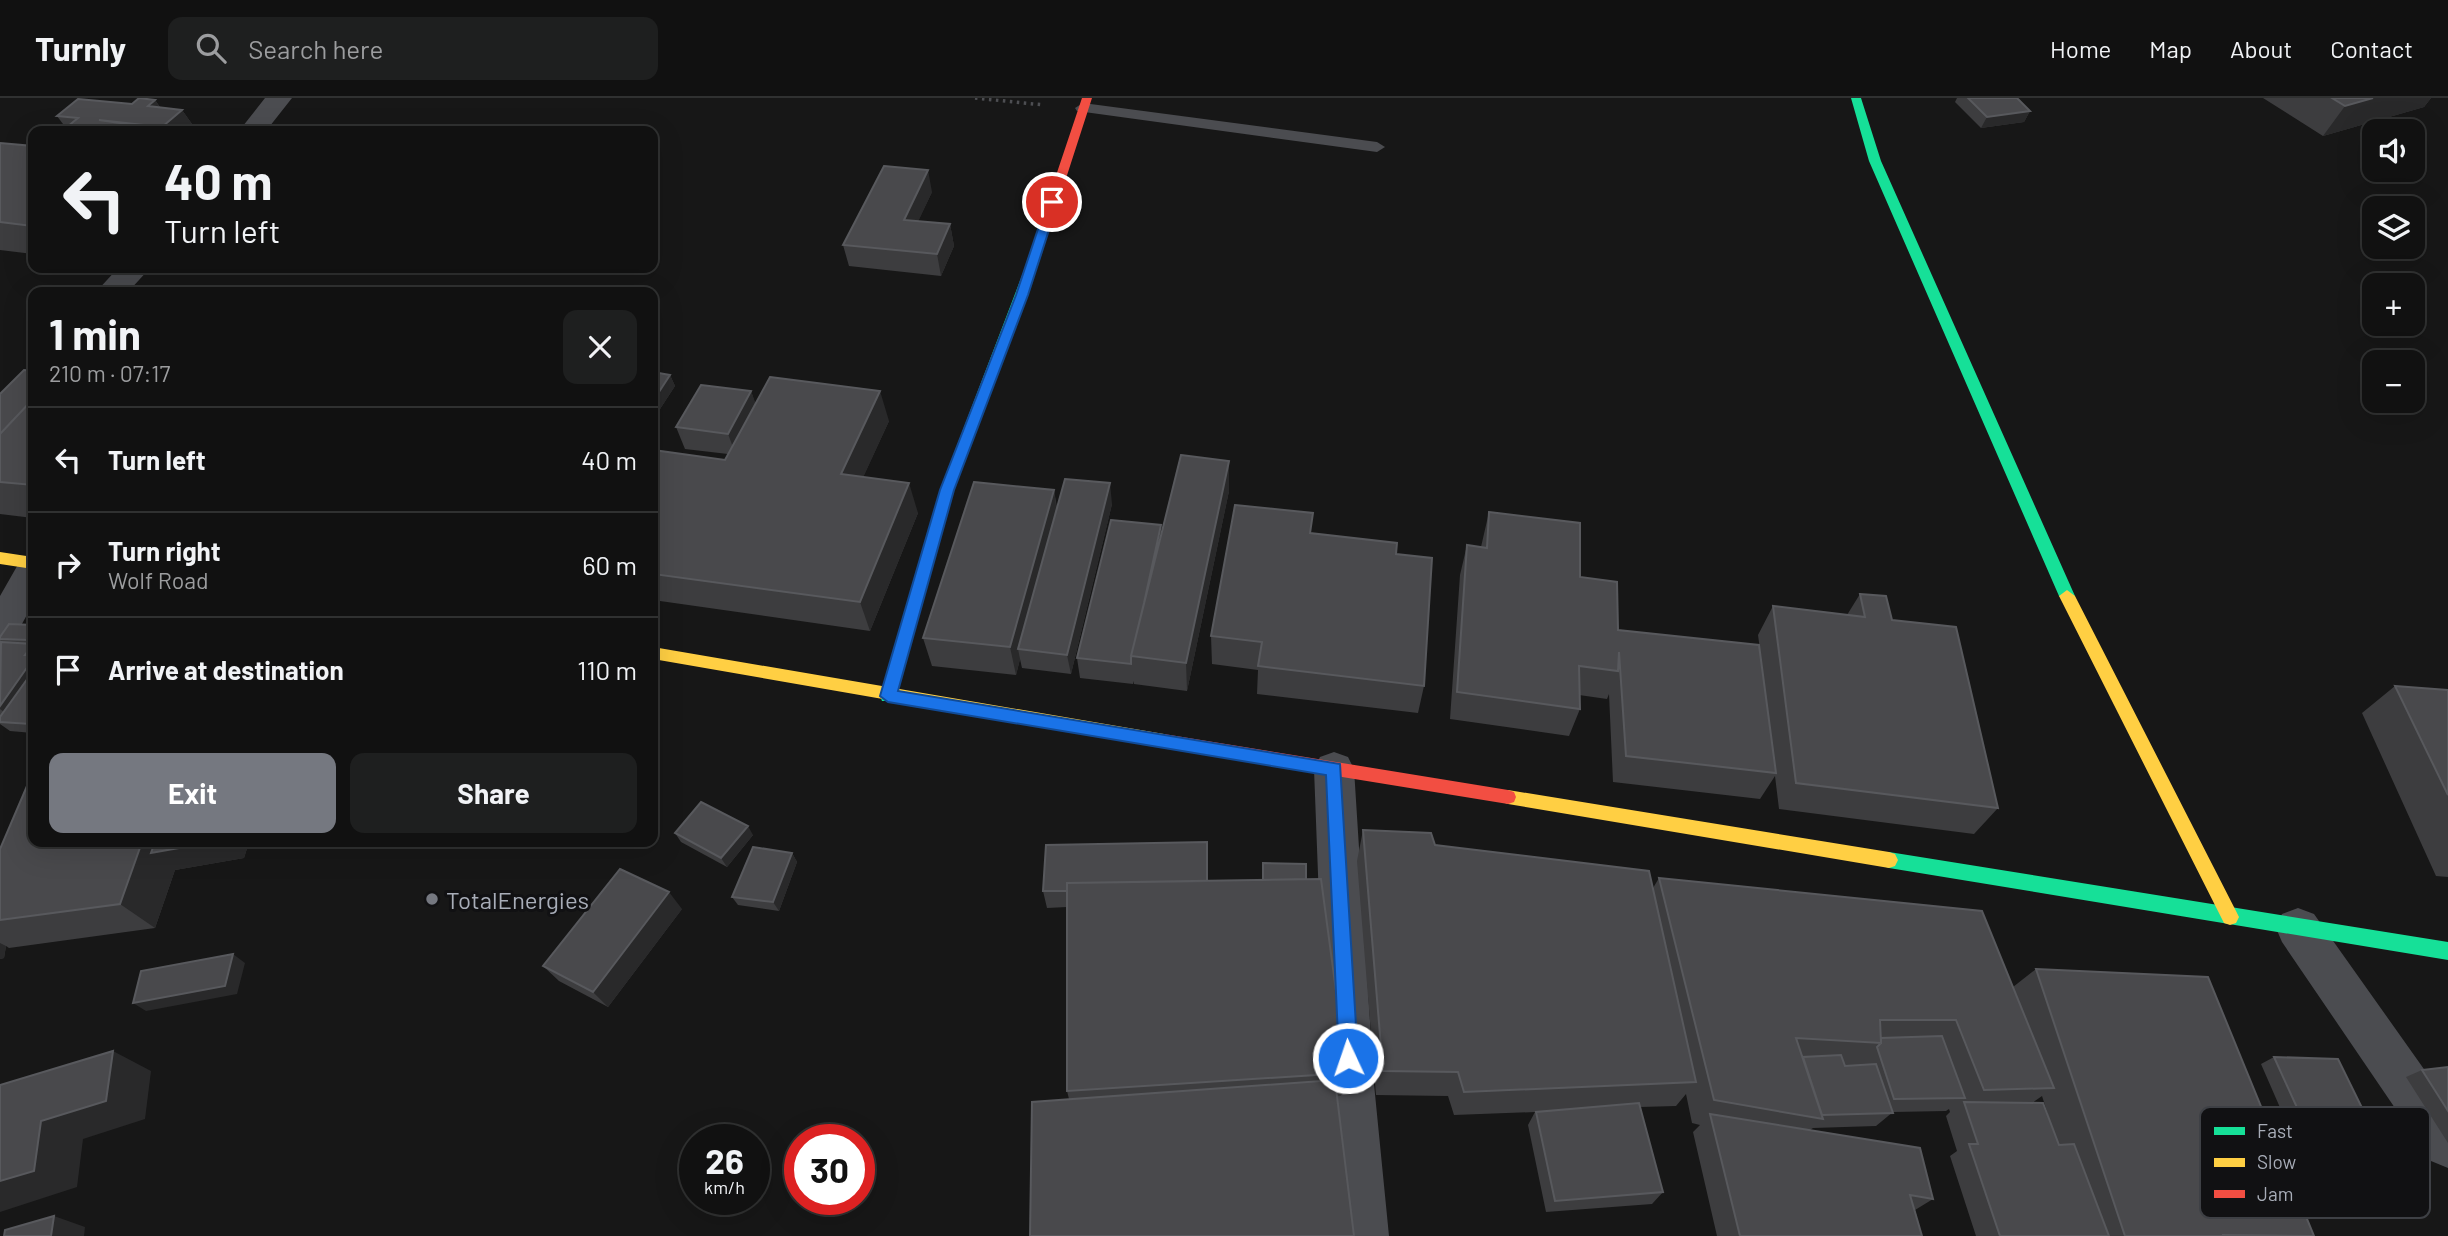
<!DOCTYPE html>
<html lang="en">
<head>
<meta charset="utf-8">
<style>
  :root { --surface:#111; --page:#1e1f1f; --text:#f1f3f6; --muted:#9c9d9f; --line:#303131; --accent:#757880 }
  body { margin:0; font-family:Barlow,sans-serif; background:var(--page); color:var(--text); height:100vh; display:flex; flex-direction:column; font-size:26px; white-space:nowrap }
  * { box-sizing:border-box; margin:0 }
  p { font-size:23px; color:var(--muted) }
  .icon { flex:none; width:38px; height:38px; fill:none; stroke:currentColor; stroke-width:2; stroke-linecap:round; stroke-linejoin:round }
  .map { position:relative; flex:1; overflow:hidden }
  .drawer { position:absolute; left:28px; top:189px; width:630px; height:560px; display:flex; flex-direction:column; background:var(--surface); border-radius:14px; box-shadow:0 7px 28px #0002,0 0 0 2px var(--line) }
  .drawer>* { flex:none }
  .hud { position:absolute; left:28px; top:28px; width:630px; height:147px; border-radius:14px; box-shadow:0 7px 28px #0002,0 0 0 2px var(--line); background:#111; color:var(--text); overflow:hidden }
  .fabs { position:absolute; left:2362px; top:21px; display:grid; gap:14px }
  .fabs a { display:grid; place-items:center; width:63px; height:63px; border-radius:14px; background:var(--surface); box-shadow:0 7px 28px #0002,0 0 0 2px var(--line); font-size:35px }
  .speed { position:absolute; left:679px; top:1026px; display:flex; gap:14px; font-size:35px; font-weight:700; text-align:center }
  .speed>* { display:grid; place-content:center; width:91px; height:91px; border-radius:50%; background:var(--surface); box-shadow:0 7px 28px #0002,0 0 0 2px var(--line); line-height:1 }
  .speed small { font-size:18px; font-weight:400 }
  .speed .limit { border:10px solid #d22; background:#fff; color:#111 }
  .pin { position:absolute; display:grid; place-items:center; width:60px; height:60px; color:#fff; margin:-30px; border:4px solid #fff; border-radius:50%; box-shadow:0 2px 7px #0007 }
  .me { position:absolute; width:77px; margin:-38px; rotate:357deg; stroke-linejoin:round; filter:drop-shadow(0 0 5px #0008) }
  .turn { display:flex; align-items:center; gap:24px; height:147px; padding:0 21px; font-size:32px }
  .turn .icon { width:91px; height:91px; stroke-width:2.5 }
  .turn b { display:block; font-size:49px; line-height:60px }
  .round { display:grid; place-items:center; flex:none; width:74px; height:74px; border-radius:14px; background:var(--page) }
  .overview { display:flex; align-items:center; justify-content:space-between; height:119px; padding:0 21px }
  h1 { font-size:42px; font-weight:700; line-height:52px }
  .action { display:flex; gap:14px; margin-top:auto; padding:14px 21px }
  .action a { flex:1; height:80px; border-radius:14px; background:var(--accent); color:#fff; font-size:28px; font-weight:700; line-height:80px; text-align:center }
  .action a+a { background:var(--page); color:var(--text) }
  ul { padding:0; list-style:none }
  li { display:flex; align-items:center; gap:21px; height:105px; padding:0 21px; border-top:2px solid var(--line) }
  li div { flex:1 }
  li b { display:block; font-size:26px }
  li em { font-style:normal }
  header { display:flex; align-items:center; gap:42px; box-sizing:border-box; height:98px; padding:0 35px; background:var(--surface); border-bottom:2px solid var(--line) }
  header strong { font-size:33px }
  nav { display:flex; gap:38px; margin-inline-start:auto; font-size:24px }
  .search { width:490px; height:63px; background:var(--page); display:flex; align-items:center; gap:18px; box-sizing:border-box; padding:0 24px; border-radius:14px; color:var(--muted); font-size:26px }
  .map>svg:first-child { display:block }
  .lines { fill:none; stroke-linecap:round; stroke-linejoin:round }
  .path { stroke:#4d4e52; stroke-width:3.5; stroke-dasharray:2.5 4.5; stroke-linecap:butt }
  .lane { fill:#4b4c50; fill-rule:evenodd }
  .street { fill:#4b4c50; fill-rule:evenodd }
  .fast { fill:#16e098; fill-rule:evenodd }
  .slow { fill:#ffcf43; fill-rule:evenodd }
  .jam { fill:#f24e42; fill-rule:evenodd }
  .wall { fill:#3d3d3f; fill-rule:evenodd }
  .shaded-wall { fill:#29292a }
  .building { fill:#49494c; stroke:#58595d; stroke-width:2 }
  .route { fill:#1a73e8; stroke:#114b97; stroke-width:2 }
  .poi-dot { fill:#757880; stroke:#111113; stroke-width:2.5 }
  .labels { text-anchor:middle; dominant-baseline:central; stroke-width:6; stroke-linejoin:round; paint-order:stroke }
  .poi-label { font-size:24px; fill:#a8adb8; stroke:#111113; text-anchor:start }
  .key { fill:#111113; stroke:#3e4045; stroke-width:2 }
  .key-label { font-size:19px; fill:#a8adb8 }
</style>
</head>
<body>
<header>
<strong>Turnly</strong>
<div class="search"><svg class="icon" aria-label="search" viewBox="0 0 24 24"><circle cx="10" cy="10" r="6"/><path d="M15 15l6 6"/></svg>Search here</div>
<nav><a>Home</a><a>Map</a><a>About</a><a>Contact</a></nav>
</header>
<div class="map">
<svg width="2448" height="1138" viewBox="0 0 2448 1138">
  <rect width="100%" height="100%" fill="#171717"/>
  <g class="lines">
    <path class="path" d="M 975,0 L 1044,7"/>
    <path class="lane" d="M 1083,5 L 1377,44 L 1385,49 L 1377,54 L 1077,13 L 1075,10 Z"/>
    <path class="street" d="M 265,0 L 292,0 L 266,33 L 239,33 Z
      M 118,170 L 150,170 L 128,194 L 96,194 Z
      M 33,459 L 33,506 L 13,542 L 0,546 L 0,498 L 20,463 Z
      M 1334,654 L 1348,659 L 1354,671 L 1374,986 L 1389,1138 L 1339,1138 L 1326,986 L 1314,671 L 1320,659 Z
      M 2298,810 L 2314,816 L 2448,1005 L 2448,1070 L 2431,1063 L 2282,844 L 2276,830 L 2282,816 Z"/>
    <path class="fast" d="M 1851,0 L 1861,0 L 1881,63 L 2075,498 L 2072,502 L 2067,504 L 2059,498 L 1869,63 Z
      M 1032,163 L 1038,167 L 954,392 L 896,598 L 894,603 L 882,603 L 880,598 L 940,392 L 1026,167 Z
      M 1889,754 L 2448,844 L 2448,862 L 1889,770 L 1883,768 L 1880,762 L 1883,756 Z"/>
    <path class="slow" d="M 0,454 L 33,459 L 33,471 L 0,466 Z
      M 2067,492 L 2075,498 L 2236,813 L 2239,819 L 2236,825 L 2230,827 L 2224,825 L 2059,498 Z
      M 653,549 L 1164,636 L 1170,638 L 1172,643 L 1170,648 L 1164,650 L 653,561 Z
      M 1508,692 L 1889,754 L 1895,756 L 1898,762 L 1895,768 L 1889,770 L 1508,706 L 1502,704 L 1500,699 L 1502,694 Z"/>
    <path class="jam" d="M 1082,0 L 1092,0 L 1038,167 L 1036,170 L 1028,170 L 1026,167 Z
      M 1164,636 L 1508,692 L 1514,694 L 1516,699 L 1514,704 L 1508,706 L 1164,650 L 1158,648 L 1156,643 L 1158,638 Z"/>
  </g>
  <path class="wall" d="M 1957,0 L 2017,0 L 2030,13 L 2024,24 L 1981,30 L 1955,4 Z
    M 2263,0 L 2431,0 L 2424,9 L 2323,38 Z
    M 155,2 L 160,9 L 182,12 L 197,33 L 62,33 L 66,30 L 57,18 Z
    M 0,45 L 33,48 L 33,156 L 0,152 Z
    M 932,94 L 918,123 L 950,126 L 954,148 L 941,178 L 849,168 L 843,147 Z
    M 33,273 L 33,420 L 0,416 L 0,296 Z
    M 653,274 L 670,277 L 675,288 L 660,311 L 653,310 Z
    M 751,293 L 755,305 L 889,323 L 863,379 L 918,415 L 870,533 L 653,502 L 653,352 L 725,362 L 728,356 L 685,351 L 676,329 Z
    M 1054,392 L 1057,410 L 1112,406 L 1071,576 L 1022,570 L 1020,561 L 1016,577 L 932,568 L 923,540 Z
    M 1229,393 L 1187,593 L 1134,586 L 1134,583 L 1133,586 L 1080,580 L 1077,560 L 1161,436 Z
    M 1489,414 L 1580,479 L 1618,532 L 1760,552 L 1758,537 L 1773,508 L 1847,517 L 1860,496 L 1892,522 L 1998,710 L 1974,736 L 1779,711 L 1775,678 L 1760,701 L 1613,684 L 1609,596 L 1607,601 L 1579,597 L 1580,611 L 1569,638 L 1450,621 L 1460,477 L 1467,447 L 1481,449 Z
    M 1311,435 L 1396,456 L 1424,588 L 1418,615 L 1257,596 L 1258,572 L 1212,566 L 1211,538 Z
    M 33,527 L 33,635 L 10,633 L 0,626 L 0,545 L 3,544 L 0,542 L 0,539 Z
    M 2395,588 L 2448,592 L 2448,779 L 2436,778 L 2362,615 Z
    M 1363,732 L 1653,790 L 1659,780 L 2013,889 L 2036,871 L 2314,1138 L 1976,1138 L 1950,1058 L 1957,1053 L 1946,1018 L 1950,1014 L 1949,1011 L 1946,1013 L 1893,1014 L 1876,1028 L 1813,1030 L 1810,1032 L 1933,1101 L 1915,1112 L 1922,1138 L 1717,1138 L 1693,1034 L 1700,1027 L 1692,1025 L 1686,996 L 1676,1008 L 1640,1009 L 1663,1094 L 1652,1106 L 1546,1114 L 1528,1027 L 1535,1014 L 1454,1017 L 1448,998 L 1376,997 L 1357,763 ZM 2042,998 L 2053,1032 L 2032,1005 Z
    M 675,735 L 753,737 L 727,769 L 681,744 Z
    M 33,744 L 249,744 L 244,760 L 175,772 L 155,830 L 9,850 L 6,848 L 4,860 L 0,861 L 0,751 Z
    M 792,755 L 797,764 L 779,813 L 738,807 L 732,799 Z
    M 1306,781 L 1347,975 L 1341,998 L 1069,1001 L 1067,993 L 1067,809 L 1047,810 L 1043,793 L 1207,783 Z
    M 682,811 L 608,909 L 559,883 L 543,868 Z
    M 2274,959 L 2365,1016 L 2350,1023 L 2285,1021 L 2261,966 Z
    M 2448,969 L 2448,1045 L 2406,979 L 2422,972 Z"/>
  <path class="shaded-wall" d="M 2373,0 L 2431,0 L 2424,9 L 2323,38 L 2345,8 Z
    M 155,2 L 169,23 L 182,12 L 197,33 L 165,33 L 148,8 Z
    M 2030,13 L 2024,24 L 1981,30 L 1987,19 Z
    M 928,72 L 932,94 L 909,143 L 904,122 Z
    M 950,126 L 954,148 L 941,178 L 937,156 Z
    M 670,277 L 675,288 L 660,311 L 655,300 Z
    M 751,293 L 759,315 L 736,357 L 728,336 Z
    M 880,293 L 889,323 L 851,406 L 841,376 Z
    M 1229,363 L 1229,393 L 1187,593 L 1186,565 Z
    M 909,385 L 918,415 L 870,533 L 860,504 Z
    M 1110,385 L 1112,406 L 1071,576 L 1067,557 Z
    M 1054,392 L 1058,422 L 1018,551 L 1020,561 L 1016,577 L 1010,549 Z
    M 1161,427 L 1162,448 L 1133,558 Z
    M 33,546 L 33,589 L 12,620 L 0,611 L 0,608 L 25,557 Z
    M 748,728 L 753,737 L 727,769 L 721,760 Z
    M 142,744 L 249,744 L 244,760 L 175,772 L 155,830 L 120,806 Z
    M 792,755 L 797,764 L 779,813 L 773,804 Z
    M 669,794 L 682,811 L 608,909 L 593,894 Z
    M 0,845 L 6,848 L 4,860 L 0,861 Z
    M 233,856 L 245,865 L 237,896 L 146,913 L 133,905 Z
    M 113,953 L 151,973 L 145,1021 L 83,1041 L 77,1089 L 0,1114 L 0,1083 L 41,1023 Z
    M 54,1118 L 85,1129 L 84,1138 L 51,1138 Z"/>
  <path class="building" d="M 139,0 L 155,2 L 148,8 L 182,12 L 162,29 L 99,22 L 161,31 L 158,33 L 62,33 L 78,20 L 57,18 L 78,1 L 132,6 Z
    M 1968,0 L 2017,0 L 2030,13 L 1987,19 Z
    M 2332,0 L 2373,0 L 2345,8 Z
    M 0,45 L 33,48 L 33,127 L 32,128 L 0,124 Z
    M 884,68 L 928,72 L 904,122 L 950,126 L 937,156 L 843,147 Z
    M 24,272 L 33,273 L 33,301 L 0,336 L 0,296 Z
    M 653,274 L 670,277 L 655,300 L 653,300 Z
    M 770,279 L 880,293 L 841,376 L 909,385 L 860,504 L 653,476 L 653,352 L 725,362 Z
    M 701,287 L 751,293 L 728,336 L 676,329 Z
    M 33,301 L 33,387 L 0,384 L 0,336 Z
    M 1181,357 L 1229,363 L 1186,565 L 1131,558 Z
    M 1065,381 L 1110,385 L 1067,557 L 1018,551 Z
    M 974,384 L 1054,392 L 1010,549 L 923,540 Z
    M 1235,407 L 1313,415 L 1310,435 L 1397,445 L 1396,456 L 1432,460 L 1424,588 L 1258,568 L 1262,544 L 1211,538 Z
    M 1489,414 L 1580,425 L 1580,479 L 1617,484 L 1618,532 L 1759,547 L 1776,675 L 1626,658 L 1619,554 L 1618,573 L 1579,568 L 1580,611 L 1457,594 L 1467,447 L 1487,450 Z
    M 1111,422 L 1161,427 L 1144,505 L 1131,558 L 1131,566 L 1077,560 Z
    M 1860,496 L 1886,498 L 1892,522 L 1956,529 L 1998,710 L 1796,685 L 1773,508 L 1865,519 Z
    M 9,526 L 33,527 L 33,537 L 30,542 L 0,541 L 0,539 Z
    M 1,544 L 33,546 L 25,557 L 33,557 L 33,561 L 0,608 Z
    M 33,573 L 33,623 L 31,626 L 0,624 L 0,619 Z
    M 2395,588 L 2448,592 L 2448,697 Z
    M 33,674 L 33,744 L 142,744 L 120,806 L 0,822 L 0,751 Z
    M 701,704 L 748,728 L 721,760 L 675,735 Z
    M 1363,732 L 1431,735 L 1435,747 L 1649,773 L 1696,984 L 1464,994 L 1458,974 L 1383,973 Z
    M 155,744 L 213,744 L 151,755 Z
    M 1207,744 L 1207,783 L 1067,785 L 1067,793 L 1043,793 L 1046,747 Z
    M 753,749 L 792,755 L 773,804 L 732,799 Z
    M 1263,765 L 1306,766 L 1306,781 L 1263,782 Z
    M 620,771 L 669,794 L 593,894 L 543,868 Z
    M 1659,780 L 1982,813 L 2054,990 L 1984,992 L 1956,922 L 1880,922 L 1881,945 L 1796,940 L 1823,1021 L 1714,1002 Z
    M 1321,781 L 1347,975 L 1067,993 L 1067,785 Z
    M 233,856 L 225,888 L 133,905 L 141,873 Z
    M 2036,871 L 2208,879 L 2314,1138 L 2223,1137 L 2223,1138 L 2125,1138 Z
    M 1942,938 L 1965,1000 L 1894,1001 L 1877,949 L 1881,945 L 1881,940 Z
    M 113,953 L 106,1003 L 41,1023 L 34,1073 L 0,1083 L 0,987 Z
    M 1841,957 L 1845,968 L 1876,966 L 1893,1015 L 1822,1017 L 1803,959 Z
    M 2274,959 L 2338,961 L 2365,1016 L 2299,1014 Z
    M 2448,969 L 2448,1013 L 2422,972 Z
    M 1335,982 L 1354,1138 L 1030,1138 L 1032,1004 Z
    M 1964,1004 L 2043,1005 L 2059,1047 L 2074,1046 L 2109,1138 L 2000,1138 L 1969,1046 L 1978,1046 Z
    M 1639,1005 L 1663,1094 L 1555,1103 L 1536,1014 Z
    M 1710,1016 L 1920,1050 L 1933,1101 L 1910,1097 L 1922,1138 L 1740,1138 Z
    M 54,1118 L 51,1138 L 4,1138 L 5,1132 Z"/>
  <path class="route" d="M 1052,100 L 1058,104 L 1028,197 L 954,392 L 898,593 L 1340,666 L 1358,960 L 1355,966 L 1348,969 L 1342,966 L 1339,960 L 1326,677 L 888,604 L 880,598 L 940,392 L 1016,197 L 1047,104 Z"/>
  <circle class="poi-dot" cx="432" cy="801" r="7"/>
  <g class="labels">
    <g class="poi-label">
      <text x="446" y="801">TotalEnergies</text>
    </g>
  </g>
  <rect x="2200" y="1009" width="230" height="111" rx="10" class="key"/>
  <rect x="2214" y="1029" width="31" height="8" fill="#16e098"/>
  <rect x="2214" y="1060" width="31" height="9" fill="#ffcf43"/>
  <rect x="2214" y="1092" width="31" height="8" fill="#f24e42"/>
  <g class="key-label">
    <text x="2257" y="1040">Fast</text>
    <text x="2257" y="1071">Slow</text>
    <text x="2257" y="1103">Jam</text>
  </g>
</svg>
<div class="fabs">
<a><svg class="icon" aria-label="sound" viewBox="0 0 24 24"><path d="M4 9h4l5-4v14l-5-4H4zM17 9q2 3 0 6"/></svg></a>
<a><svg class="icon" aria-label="layers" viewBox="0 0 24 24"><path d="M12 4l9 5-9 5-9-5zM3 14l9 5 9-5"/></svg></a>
<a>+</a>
<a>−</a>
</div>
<div class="speed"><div>26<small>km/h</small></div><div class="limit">30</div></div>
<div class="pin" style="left:1052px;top:104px;background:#d93025"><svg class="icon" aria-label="arrive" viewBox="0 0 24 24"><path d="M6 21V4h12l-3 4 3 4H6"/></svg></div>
<svg class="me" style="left:1348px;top:960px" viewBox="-20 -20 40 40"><circle r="17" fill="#1a73e8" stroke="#fff" stroke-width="3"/><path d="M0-11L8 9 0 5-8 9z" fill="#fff"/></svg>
<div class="hud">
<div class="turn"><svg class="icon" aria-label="left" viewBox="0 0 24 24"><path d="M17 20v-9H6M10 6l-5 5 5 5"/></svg><div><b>40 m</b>Turn left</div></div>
</div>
<section class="drawer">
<div class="overview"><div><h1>1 min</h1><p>210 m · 07:17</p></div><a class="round"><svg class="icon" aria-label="close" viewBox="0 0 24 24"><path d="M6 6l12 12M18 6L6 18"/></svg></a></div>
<ul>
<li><svg class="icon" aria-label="left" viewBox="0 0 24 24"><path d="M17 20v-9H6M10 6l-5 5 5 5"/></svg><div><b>Turn left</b></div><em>40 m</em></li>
<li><svg class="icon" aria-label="right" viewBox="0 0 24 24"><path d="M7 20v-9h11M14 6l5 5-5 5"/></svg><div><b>Turn right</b><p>Wolf Road</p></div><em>60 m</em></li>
<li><svg class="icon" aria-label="arrive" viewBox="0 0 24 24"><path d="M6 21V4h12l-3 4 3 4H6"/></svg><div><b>Arrive at destination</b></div><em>110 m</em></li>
</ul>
<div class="action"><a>Exit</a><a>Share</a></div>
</section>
</div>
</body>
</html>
